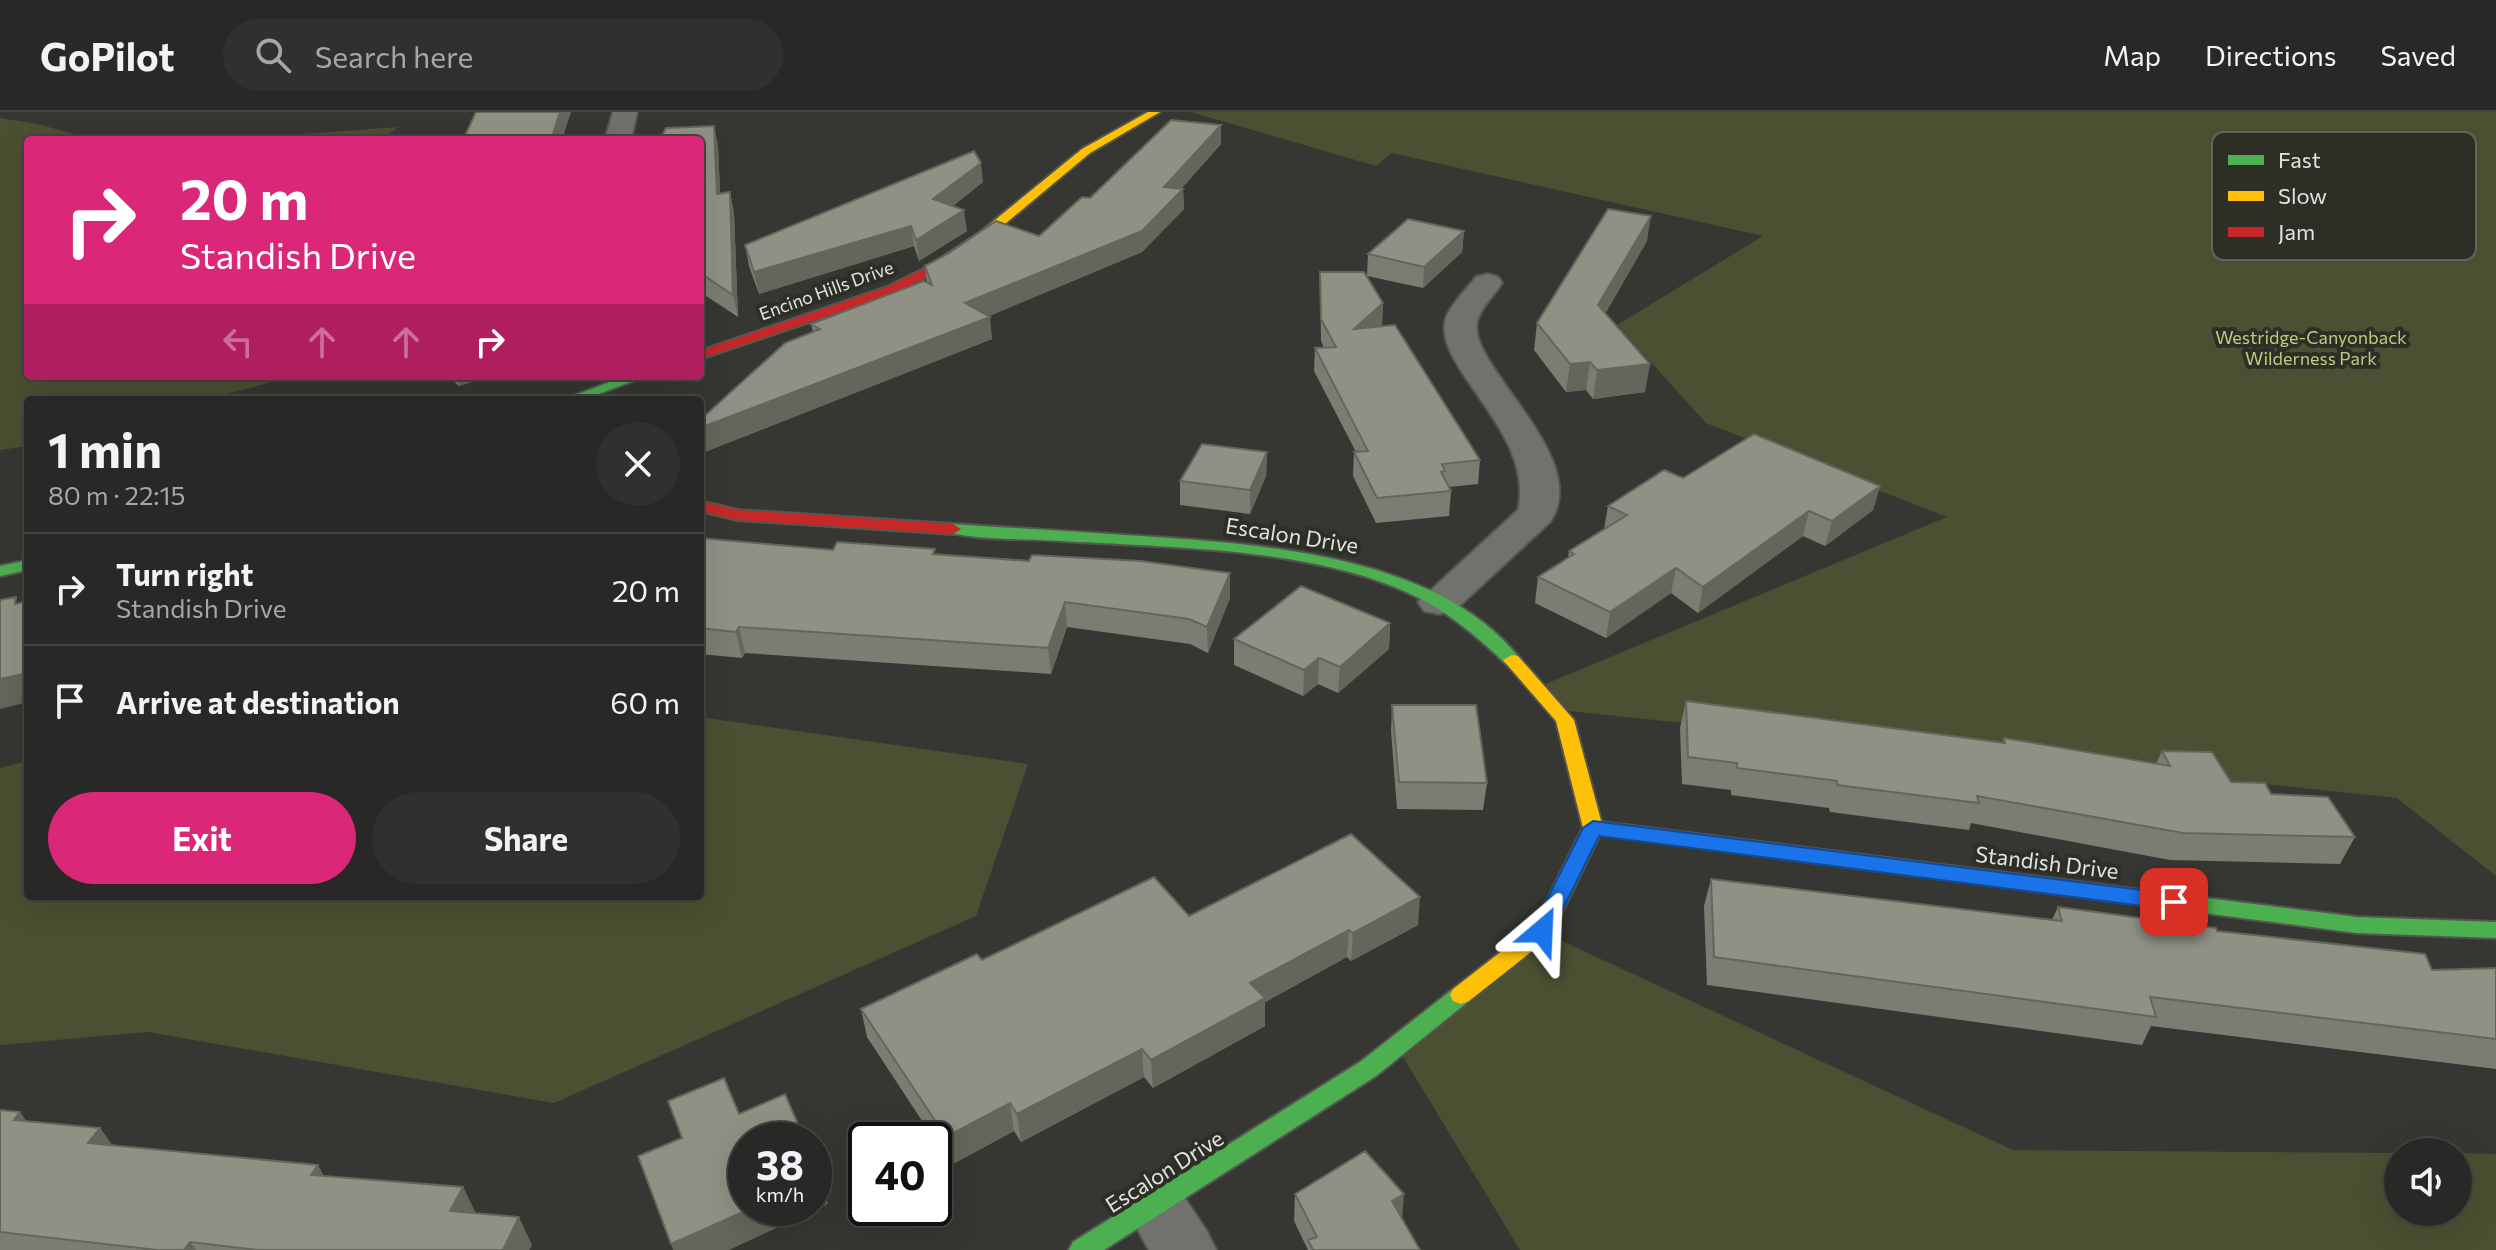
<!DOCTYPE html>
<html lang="en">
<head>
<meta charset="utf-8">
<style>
  :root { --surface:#282926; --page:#30312e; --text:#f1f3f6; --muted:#a5a6a7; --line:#444543; --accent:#db2777 }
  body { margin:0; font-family:Commissioner,sans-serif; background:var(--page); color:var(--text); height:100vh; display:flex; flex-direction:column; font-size:30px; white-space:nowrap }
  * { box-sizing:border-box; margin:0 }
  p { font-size:26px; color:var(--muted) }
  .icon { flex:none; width:44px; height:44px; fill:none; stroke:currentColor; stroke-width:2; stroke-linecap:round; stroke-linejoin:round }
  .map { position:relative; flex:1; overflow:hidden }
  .details { position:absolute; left:24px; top:284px; width:680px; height:504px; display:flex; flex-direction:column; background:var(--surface); border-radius:8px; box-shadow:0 8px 32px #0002,0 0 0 2px var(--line) }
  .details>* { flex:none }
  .banner { position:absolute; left:24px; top:24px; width:680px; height:244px; border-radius:8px; box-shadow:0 8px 32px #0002,0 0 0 2px var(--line); background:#db2777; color:#fff; overflow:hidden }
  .fabs { position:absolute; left:2384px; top:1026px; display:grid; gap:16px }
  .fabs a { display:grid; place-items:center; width:88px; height:88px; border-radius:50%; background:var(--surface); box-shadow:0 8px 32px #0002,0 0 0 2px var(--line); font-size:40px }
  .speed { position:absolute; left:728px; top:1010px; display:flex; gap:16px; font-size:40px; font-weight:700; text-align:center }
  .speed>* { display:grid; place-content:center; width:104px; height:104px; border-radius:50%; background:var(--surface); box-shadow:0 8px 32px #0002,0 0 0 2px var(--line); line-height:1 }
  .speed small { font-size:20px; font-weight:400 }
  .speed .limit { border:4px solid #111; border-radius:12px; background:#fff; color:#111 }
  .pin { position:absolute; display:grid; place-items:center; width:68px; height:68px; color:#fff; margin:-34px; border-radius:16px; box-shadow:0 4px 12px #0006 }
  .me { position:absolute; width:88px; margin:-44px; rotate:26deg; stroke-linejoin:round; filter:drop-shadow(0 0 6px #0008) }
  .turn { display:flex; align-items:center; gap:28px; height:168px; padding:0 24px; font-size:36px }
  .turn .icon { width:104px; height:104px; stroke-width:2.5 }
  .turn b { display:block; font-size:56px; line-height:68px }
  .lanes { display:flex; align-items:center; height:76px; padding:0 24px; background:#0003; justify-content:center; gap:40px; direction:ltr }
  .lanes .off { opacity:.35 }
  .round { display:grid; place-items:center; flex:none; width:84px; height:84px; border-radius:42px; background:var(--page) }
  .summary { display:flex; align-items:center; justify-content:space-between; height:136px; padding:0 24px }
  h1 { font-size:48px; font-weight:700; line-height:60px }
  .button { display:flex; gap:16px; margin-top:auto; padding:16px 24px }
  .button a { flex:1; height:92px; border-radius:48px; background:var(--accent); color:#fff; font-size:32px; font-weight:700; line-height:92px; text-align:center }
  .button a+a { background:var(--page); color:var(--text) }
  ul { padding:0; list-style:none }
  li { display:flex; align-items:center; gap:24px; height:112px; padding:0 24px; border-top:2px solid var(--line) }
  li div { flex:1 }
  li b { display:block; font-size:30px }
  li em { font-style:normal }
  header { display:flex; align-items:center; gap:48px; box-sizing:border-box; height:112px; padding:0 40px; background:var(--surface); border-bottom:2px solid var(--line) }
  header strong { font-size:38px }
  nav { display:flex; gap:44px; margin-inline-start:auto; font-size:28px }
  .search { width:560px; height:72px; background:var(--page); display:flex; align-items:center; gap:20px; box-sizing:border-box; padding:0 28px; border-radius:44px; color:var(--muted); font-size:30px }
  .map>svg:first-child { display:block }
  .green { fill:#4b5032 }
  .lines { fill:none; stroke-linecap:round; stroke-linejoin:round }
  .street-casing { stroke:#555651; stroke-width:4 }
  .fast-casing { stroke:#555651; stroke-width:4 }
  .slow-casing { stroke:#555651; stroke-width:4 }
  .jam-casing { stroke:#555651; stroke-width:4 }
  .street { fill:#71726e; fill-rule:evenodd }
  .fast { fill:#4caf50; fill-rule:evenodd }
  .slow { fill:#ffc107; fill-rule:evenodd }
  .jam { fill:#c62828; fill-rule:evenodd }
  .wall { fill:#7b7d72 }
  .shaded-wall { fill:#64665c }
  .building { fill:#8f9184; stroke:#64665c; stroke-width:2 }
  .route { fill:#1a73e8; stroke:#114b97; stroke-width:2 }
  .labels { text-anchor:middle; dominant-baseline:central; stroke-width:8; stroke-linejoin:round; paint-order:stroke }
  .far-street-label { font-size:18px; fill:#e2e3de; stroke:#2d2f26 }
  .far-park-label { font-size:18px; fill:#bdcb7e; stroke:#2d2f26 }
  .street-label { font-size:22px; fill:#e2e3de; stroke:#2d2f26 }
  .key { fill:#2d2f26; stroke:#63655d; stroke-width:2 }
  .key-label { font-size:22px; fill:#e2e3de }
</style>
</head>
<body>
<header>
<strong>GoPilot</strong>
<div class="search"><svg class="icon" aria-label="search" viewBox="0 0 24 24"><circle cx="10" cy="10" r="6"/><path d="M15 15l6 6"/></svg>Search here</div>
<nav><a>Map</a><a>Directions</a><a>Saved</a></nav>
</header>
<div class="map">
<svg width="2496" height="1138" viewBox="0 0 2496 1138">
  <rect width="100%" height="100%" fill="#363732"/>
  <path class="green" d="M 1191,0 L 2496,0 L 2496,764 L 2397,686 L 1560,598 L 1543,573 L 1947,405 L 1706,311 L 1617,213 L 1763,124 L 1392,41 L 1376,54 Z
    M 0,6 L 38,12 L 95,28 L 28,28 L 28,264 L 294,264 L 205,288 L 28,288 L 28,334 L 0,338 Z
    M 398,15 L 382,28 L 224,28 Z
    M 700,605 L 1028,652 L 976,804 L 554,991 L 148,920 L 0,933 L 0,656 L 28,649 L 28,784 L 700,784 Z
    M 1551,824 L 2013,1038 L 2398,1041 L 2398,1100 L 2458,1100 L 2458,1041 L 2496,1042 L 2496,1138 L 1520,1138 L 1400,940 Z"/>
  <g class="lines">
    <g class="street-casing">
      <path id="street" d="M 613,0 L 637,0 L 631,28 L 605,28 Z
        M 1487,162 L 1498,165 L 1502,171 C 1495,182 1482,194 1478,207 C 1461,250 1595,344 1550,410 L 1454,499 L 1439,502 L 1424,499 L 1418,490 L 1518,398 C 1536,322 1436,258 1445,210 C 1448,195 1467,177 1476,165 Z
        M 1156,1068 L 1178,1076 L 1206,1118 L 1216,1138 L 1149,1138 L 1125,1095 L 1134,1076 Z"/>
    </g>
    <g class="fast-casing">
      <path id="fast" d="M 626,264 L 646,264 L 583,288 L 562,288 Z
        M 953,412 C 1010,416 1067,419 1124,423 C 1249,431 1438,440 1521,548 L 1512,553 L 1506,552 C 1482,529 1459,509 1430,492 C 1330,435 1175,436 1062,429 C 1025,426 983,429 947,420 L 945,417 Z
        M 28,448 L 28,458 L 0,464 L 0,454 Z
        M 1593,709 L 2357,805 L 2496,810 L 2496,826 L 2357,821 L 1586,721 L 1583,716 L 1586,711 Z
        M 1461,874 L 1469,877 L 1472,883 L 1469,889 L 1376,964 L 1104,1138 L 1069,1138 L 1073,1130 L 1360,950 L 1453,877 Z"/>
    </g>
    <g class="slow-casing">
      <path id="slow" d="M 1148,0 L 1160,0 L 1090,41 L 987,127 L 942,157 L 934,157 L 934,151 L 979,121 L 1082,37 Z
        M 1512,543 L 1518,544 L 1574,608 L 1603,716 L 1550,825 L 1469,889 L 1461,892 L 1453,889 L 1450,883 L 1453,877 L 1534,814 L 1583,716 L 1556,609 L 1503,548 Z"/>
    </g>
    <g class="jam-casing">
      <path id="jam" d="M 938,150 L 942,151 L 942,157 L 895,181 L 700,247 L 700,239 L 887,175 Z
        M 700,389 L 738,398 L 953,412 L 961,417 L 953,422 L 738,408 L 700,399 Z"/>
    </g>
    <use href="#street" class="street"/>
    <use href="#fast" class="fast"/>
    <use href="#slow" class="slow"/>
    <use href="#jam" class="jam"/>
  </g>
  <path class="wall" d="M 700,28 L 718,33 L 720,81 L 730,80 L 734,101 L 738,205 L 700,180 Z
    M 1221,32 L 1181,77 L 1183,77 L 1184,97 L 1142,140 L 989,204 L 992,227 L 702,341 L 700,338 L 700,308 L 813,220 L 811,212 L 927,171 L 925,154 L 1039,124 L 1090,86 Z
    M 983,70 L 953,94 L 967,119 L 919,149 L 914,134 L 759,182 L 749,154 L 745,133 Z
    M 1464,119 L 1462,140 L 1423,176 L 1367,164 L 1368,142 Z
    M 1647,129 L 1605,202 L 1645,280 L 1593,287 L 1586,278 L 1566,280 L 1534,238 L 1537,211 Z
    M 1320,160 L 1383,191 L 1382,213 L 1380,215 L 1480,348 L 1478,372 L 1449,375 L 1451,379 L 1449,404 L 1376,411 L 1353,364 L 1354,340 L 1356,340 L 1314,259 L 1315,236 L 1324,236 L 1321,229 Z
    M 448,264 L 490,264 L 459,274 Z
    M 1267,340 L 1266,364 L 1250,402 L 1180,393 L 1180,369 Z
    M 1683,366 L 1880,374 L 1873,398 L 1825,434 L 1803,424 L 1698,501 L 1671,481 L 1606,526 L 1535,491 L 1538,465 L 1568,446 L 1569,439 L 1604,417 L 1608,394 Z
    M 700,426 L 833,438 L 936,442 L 1230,461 L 1230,486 L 1208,541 L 1190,532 L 1067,515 L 1051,562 L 745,541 L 742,546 L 700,542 Z
    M 1390,511 L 1389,537 L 1338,581 L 1318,572 L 1303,584 L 1234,553 L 1234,527 Z
    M 1686,589 L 2003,631 L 2004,626 L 2156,652 L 2162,639 L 2231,670 L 2271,682 L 2355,725 L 2340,752 L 2170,748 L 1971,711 L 1969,718 L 1830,700 L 1829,696 L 1731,683 L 1731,678 L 1682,672 L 1680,616 Z
    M 1392,593 L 1487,671 L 1483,698 L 1397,697 L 1391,619 Z
    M 1711,767 L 2052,808 L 2058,795 L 2217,819 L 2432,858 L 2496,856 L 2496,957 L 2151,914 L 2142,933 L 1707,873 L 1704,794 Z
    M 1189,804 L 1418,813 L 1351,849 L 1347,845 L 1265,890 L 1265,914 L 1153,976 L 1144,965 L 1021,1030 L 1014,1019 L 951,1053 L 867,925 L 861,897 L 982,848 Z
    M 0,998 L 26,1009 L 100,1016 L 112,1033 L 324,1064 L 463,1075 L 476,1102 L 532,1133 L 529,1138 L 0,1138 Z
    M 1295,1082 L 1402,1106 L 1420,1138 L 1308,1138 L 1294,1109 Z"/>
  <path class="shaded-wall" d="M 560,0 L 571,0 L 562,28 L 551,28 Z
    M 1221,13 L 1221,32 L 1165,95 L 1164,75 Z
    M 714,14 L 718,33 L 721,102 L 717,82 Z
    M 981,51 L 983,70 L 935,108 L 933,87 Z
    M 1183,77 L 1184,97 L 1142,140 L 968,213 L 965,191 Z
    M 730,80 L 734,101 L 738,205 L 733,183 Z
    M 964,98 L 967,119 L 919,149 L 916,128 Z
    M 1651,104 L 1647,129 L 1594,221 L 1598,193 Z
    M 911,114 L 914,134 L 759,182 L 754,160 Z
    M 1464,119 L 1462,140 L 1423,176 L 1424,155 Z
    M 1383,191 L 1382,213 L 1353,240 L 1354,217 Z
    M 990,205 L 992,227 L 702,341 L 700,332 L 700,316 Z
    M 1590,250 L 1586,278 L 1566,280 L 1570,252 Z
    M 1650,252 L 1645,280 L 1593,287 L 1597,258 Z
    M 456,264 L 490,264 L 459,274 Z
    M 1267,340 L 1266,364 L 1250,402 L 1250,378 Z
    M 1880,374 L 1873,398 L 1825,434 L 1832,409 Z
    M 1809,399 L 1803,424 L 1698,501 L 1703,475 Z
    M 1676,456 L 1671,481 L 1606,526 L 1610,500 Z
    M 1230,461 L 1230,486 L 1208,541 L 1207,515 Z
    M 1065,490 L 1067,515 L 1051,562 L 1048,536 Z
    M 1390,511 L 1389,537 L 1338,581 L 1340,555 Z
    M 739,515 L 745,541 L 742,546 L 736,520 Z
    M 1319,546 L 1318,572 L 1303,584 L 1304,558 Z
    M 28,561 L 28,590 L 0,597 L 0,567 Z
    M 1420,785 L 1418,813 L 1351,849 L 1353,821 Z
    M 1349,818 L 1347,845 L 1265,890 L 1265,914 L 1153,976 L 1151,948 L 1250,871 Z
    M 1142,937 L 1144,965 L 1021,1030 L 1017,1002 Z
    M 1010,991 L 1014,1019 L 951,1053 L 946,1025 Z
    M 20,1000 L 40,1028 L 14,1008 Z
    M 100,1016 L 119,1043 L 88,1031 Z
    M 318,1053 L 333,1080 L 311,1063 Z
    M 821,1065 L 828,1092 L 729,1138 L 673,1138 L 671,1132 L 752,1096 L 814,1096 L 814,1068 Z
    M 463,1075 L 476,1103 L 450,1099 Z
    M 1404,1082 L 1402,1109 L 1392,1089 Z
    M 519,1105 L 532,1133 L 529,1138 L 503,1138 Z
    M 190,1130 L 196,1138 L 184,1138 Z"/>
  <path class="building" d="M 476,0 L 560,0 L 551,28 L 463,28 Z
    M 1171,8 L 1221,13 L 1164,75 L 1183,77 L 1142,119 L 965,191 L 990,205 L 700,316 L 700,308 L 785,231 L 820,217 L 811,212 L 924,169 L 932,173 L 925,154 L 949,141 L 996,109 L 1039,124 L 1082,85 L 1090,86 Z
    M 714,14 L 717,82 L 730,80 L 733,183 L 700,161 L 700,28 L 660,28 L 666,16 Z
    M 974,39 L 981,51 L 933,87 L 964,98 L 916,128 L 911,114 L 754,160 L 745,133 Z
    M 1608,97 L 1651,104 L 1598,193 L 1650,252 L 1597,258 L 1590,250 L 1570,252 L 1537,211 Z
    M 1408,107 L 1464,119 L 1424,155 L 1368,142 Z
    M 1320,160 L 1364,160 L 1383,191 L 1354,217 L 1395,213 L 1480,348 L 1442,352 L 1445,359 L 1441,360 L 1451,379 L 1377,386 L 1354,340 L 1368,339 L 1315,236 L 1336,235 L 1321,207 Z
    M 1754,322 L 1880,374 L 1832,409 L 1809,399 L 1703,475 L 1676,456 L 1610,500 L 1538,465 L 1574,442 L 1569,439 L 1627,403 L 1608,394 L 1664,358 L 1683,366 Z
    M 1202,332 L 1267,340 L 1250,378 L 1180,369 Z
    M 700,426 L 833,438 L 837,430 L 935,437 L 933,442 L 1029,449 L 1032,443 L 1141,449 L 1230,461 L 1207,515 L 1189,507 L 1065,490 L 1048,536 L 739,515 L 736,520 L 700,516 Z
    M 1301,474 L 1390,511 L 1340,555 L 1319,546 L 1304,558 L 1234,527 Z
    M 16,485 L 15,492 L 28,489 L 28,561 L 0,567 L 0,488 Z
    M 1686,589 L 2005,631 L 2004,626 L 2170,654 L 2162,639 L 2212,640 L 2231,670 L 2265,671 L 2271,682 L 2328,685 L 2355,725 L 2183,721 L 1977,684 L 1979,691 L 1837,673 L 1837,669 L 1737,656 L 1737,651 L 1688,645 Z
    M 1392,593 L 1476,593 L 1487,671 L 1399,670 Z
    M 1351,722 L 1420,785 L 1353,821 L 1349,818 L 1250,871 L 1265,886 L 1151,948 L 1142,937 L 1017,1002 L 1010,991 L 946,1025 L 861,897 L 977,842 L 982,848 L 1154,765 L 1189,804 Z
    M 1711,767 L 2062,809 L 2058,795 L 2216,816 L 2217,819 L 2425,842 L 2432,858 L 2496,856 L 2496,927 L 2150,885 L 2156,905 L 1714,845 Z
    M 724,966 L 739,1002 L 785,982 L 805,1028 L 746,1028 L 746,1096 L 752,1096 L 671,1132 L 638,1044 L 682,1026 L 668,989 Z
    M 0,998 L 20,1000 L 14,1008 L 100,1016 L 88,1031 L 318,1053 L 311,1063 L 463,1075 L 450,1099 L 519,1105 L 503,1138 L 259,1138 L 190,1130 L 184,1138 L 157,1138 L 0,1120 Z
    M 1365,1039 L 1404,1082 L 1392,1089 L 1420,1138 L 1313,1138 L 1308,1128 L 1317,1125 L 1295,1082 Z
    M 814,1048 L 821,1065 L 814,1068 Z"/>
  <path class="route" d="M 1593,709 L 2174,782 L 2182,785 L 2185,790 L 2182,795 L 2174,798 L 1599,724 L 1549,825 L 1534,825 L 1531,819 L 1583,716 Z"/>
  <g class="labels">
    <g class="far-street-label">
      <text transform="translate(826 178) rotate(-20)">Encino Hills Drive</text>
    </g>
    <g class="far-park-label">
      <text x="2311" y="225">Westridge-Canyonback<tspan x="2311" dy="21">Wilderness Park</tspan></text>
    </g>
    <g class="street-label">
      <text transform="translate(1292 423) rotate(9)">Escalon Drive</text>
      <text transform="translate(2047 750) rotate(7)">Standish Drive</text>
      <text transform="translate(1164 1059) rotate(-32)">Escalon Drive</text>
    </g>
  </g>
  <rect x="2212" y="20" width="264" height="128" rx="12" class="key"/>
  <rect x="2228" y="43" width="36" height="10" fill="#4caf50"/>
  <rect x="2228" y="79" width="36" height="10" fill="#ffc107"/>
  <rect x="2228" y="115" width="36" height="10" fill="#c62828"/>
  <g class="key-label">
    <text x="2278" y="56">Fast</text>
    <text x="2278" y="92">Slow</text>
    <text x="2278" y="128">Jam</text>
  </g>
</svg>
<div class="fabs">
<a><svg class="icon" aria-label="sound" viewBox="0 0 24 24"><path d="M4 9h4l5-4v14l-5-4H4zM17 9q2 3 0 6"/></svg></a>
</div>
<div class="speed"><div>38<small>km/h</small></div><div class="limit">40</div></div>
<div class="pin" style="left:2174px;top:790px;background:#d93025"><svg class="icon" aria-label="arrive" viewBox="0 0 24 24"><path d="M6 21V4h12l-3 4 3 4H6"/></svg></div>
<svg class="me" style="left:1542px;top:819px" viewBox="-20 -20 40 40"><path d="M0-17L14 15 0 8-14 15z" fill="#1a73e8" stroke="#fff" stroke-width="4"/></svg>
<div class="banner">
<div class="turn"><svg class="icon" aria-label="right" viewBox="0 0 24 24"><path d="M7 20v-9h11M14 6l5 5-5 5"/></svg><div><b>20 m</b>Standish Drive</div></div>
<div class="lanes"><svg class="icon off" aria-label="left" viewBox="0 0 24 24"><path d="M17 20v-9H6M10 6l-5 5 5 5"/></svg><svg class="icon off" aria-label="ahead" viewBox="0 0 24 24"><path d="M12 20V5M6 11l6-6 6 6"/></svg><svg class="icon off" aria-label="ahead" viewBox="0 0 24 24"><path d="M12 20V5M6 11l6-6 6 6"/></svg><svg class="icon" aria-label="right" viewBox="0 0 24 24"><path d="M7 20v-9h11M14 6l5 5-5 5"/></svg></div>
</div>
<section class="details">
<div class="summary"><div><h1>1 min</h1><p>80 m · 22:15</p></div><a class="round"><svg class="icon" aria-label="close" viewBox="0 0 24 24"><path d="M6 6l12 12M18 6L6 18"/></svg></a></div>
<ul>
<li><svg class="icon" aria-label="right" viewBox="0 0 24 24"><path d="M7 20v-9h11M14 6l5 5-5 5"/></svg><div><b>Turn right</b><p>Standish Drive</p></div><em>20 m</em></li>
<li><svg class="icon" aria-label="arrive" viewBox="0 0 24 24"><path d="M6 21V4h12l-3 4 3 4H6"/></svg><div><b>Arrive at destination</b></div><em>60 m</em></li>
</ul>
<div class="button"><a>Exit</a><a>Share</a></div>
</section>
</div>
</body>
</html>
